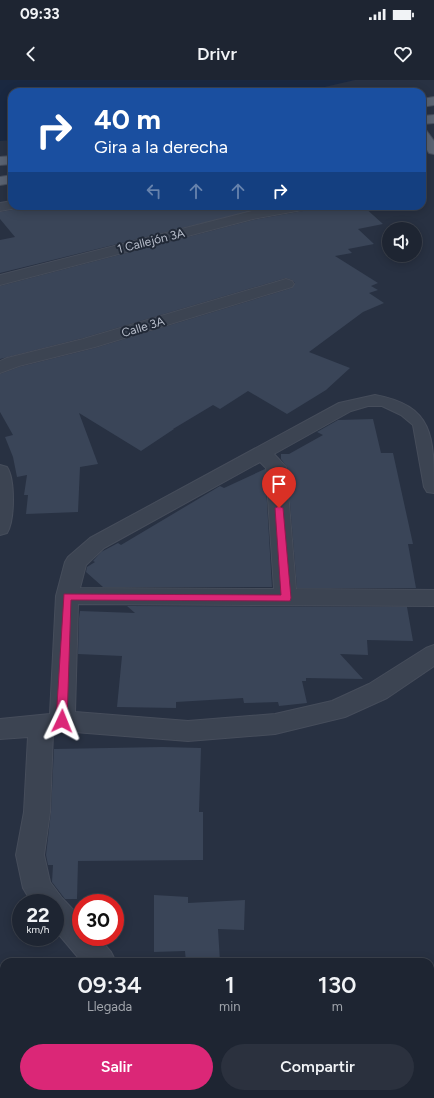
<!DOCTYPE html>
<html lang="es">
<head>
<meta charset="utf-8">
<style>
  :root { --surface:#1e2532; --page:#2b313e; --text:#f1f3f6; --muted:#a1a5ac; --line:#3c424d; --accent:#db2777 }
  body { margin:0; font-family:Figtree,sans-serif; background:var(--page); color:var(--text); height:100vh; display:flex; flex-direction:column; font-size:15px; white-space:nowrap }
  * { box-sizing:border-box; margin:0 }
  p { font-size:13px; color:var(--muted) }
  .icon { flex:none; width:22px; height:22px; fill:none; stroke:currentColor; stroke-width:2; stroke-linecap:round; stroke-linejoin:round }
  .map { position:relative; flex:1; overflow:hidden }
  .sheet { position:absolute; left:0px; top:878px; width:434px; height:140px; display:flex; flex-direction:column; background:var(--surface); border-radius:12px 12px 0 0; box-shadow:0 2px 10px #0003,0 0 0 1px var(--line) }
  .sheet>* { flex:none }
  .hud { position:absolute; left:8px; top:8px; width:418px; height:122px; border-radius:12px; box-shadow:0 2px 10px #0003,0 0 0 1px var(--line); background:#1a4fa0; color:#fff; overflow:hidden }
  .fabs { position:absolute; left:382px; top:142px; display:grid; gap:8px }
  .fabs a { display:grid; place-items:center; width:40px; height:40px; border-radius:50%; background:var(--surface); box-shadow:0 2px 10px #0003,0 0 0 1px var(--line); font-size:20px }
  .speed { position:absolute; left:12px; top:814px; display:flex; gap:8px; font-size:20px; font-weight:700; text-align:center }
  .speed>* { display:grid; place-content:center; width:52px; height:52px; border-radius:50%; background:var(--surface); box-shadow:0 2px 10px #0003,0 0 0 1px var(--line); line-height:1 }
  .speed small { font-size:10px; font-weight:400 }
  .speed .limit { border:6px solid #d22; background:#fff; color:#111 }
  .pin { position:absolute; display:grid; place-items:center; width:34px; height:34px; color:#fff; margin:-41px -17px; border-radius:50% 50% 50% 0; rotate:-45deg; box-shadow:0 0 4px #0007 }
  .pin .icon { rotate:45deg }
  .me { position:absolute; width:44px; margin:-22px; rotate:2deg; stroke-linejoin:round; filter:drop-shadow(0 0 3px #0008) }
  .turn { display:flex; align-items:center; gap:14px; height:84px; padding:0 20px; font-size:18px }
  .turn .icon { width:52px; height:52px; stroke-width:2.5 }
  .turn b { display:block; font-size:28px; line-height:34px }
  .lanes { display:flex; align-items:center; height:38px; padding:0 20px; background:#0003; justify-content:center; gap:20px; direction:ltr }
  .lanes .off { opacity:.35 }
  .eta { display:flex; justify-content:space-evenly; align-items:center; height:68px; text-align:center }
  .eta b { font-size:24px; font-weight:600; line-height:28px }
  .button { display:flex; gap:8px; margin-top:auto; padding:8px 20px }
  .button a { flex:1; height:46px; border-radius:24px; background:var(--accent); color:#fff; font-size:16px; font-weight:600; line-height:46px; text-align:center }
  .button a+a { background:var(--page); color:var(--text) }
  .status { display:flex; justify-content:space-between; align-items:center; height:28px; padding:0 20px; background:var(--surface); direction:ltr }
  .status svg { height:11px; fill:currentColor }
  header { display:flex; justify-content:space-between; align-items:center; height:52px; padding:0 20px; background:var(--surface); font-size:18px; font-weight:600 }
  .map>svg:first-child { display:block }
  .green { fill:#2a3e43 }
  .water { fill:#1a2840 }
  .building { fill:#3a4558 }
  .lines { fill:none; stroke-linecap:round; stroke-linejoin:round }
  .street-casing { stroke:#464d5b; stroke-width:2 }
  .primary-casing { stroke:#464d5b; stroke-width:2 }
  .street { fill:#3c4452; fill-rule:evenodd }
  .primary { fill:#5a6372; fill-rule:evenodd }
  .route { fill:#db2777; stroke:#8e194d }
  .labels { text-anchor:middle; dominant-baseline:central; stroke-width:4; stroke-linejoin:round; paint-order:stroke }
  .far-street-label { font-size:12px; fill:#b9bfcc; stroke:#212937 }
</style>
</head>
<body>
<div class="status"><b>09:33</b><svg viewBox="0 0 49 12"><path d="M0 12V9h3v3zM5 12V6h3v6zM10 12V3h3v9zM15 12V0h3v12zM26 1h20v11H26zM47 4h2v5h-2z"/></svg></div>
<header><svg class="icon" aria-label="back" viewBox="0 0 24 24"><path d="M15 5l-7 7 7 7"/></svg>Drivr<svg class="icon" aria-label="heart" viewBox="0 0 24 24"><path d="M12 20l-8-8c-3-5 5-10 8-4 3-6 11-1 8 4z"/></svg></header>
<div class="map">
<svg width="434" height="1018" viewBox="0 0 434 1018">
  <rect width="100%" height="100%" fill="#283142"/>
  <path class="green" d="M 0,932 L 4,935 L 4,1014 L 97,1014 L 101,1018 L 0,1018 Z"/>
  <path class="water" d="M 0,0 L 355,0 L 303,12 L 12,12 L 12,60 L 0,61 Z"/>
  <path class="building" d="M 19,126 L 271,126 L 0,193 L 0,160 L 15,157 L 0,139 L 0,132 L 17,129 Z
    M 311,126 L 363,126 L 383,144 L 358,149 L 374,164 L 348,169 L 352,173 L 335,176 L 378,203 L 371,206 L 378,210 L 369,213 L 384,223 L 363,232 L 309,272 L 350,288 L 326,310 L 287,334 L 248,311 L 220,329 L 213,325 L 173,349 L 174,349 L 141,371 L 79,333 L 98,384 L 80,387 L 78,432 L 26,434 L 28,415 L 24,415 L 27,395 L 17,397 L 13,377 L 5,357 L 13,355 L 0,332 L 0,294 L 19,287 L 95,268 L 292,208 L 295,203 L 292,200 L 286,198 L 83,258 L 0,279 L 0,206 L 253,140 L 308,130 Z
    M 373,339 L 381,373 L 393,373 L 413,464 L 408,464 L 416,508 L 297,508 L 287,387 L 281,379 L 281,374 L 289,374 L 323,355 L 317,352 L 338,340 Z
    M 265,389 L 272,507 L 103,507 L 86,492 L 87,487 L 95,482 L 93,481 L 101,472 L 118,463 L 121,465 L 220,406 L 224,408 Z
    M 127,526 L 407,527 L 413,561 L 367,560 L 368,575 L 340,574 L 363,599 L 306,598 L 306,601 L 302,601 L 307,623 L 279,626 L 278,622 L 244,623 L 243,618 L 176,622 L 176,628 L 117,627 L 122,576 L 78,574 L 79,538 L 80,531 L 135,533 Z
    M 163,667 L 201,668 L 199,732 L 203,732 L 203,780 L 78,781 L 77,819 L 65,819 L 52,802 L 53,785 L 48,785 L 46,775 L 51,732 L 54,669 Z
    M 154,815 L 188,817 L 188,823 L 245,820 L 244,850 L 218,849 L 220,882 L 186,882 L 185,871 L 154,872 Z"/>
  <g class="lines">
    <g class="street-casing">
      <path id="street" d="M 12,121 L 12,126 L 18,126 L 17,128 L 0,131 L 0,123 Z
        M 279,126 L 310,126 L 308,129 L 253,139 L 0,205 L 0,195 L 252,131 Z
        M 286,199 L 292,201 L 294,204 L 292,207 L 95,267 L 19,286 L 0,293 L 0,281 L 7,278 L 83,259 Z
        M 375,315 C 434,326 434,356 434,413 L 427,412 L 424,407 L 413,345 L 401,335 L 382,326 L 368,326 L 351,331 L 274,374 L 286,387 L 296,509 L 434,510 L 434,526 L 78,524 L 75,632 L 188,641 L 275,634 L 332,621 L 369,604 L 426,568 L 434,565 L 434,586 L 387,618 L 345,637 L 275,654 L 188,661 L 62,651 L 53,653 L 50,732 L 44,775 L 50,802 L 62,818 L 81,838 L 81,857 L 98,857 L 111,872 L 116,882 L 82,882 L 55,850 L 55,823 L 32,823 L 23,808 L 16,775 L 24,732 L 28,657 L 0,659 L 0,639 L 50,634 L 56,516 L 65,482 L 68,477 L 90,458 L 339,323 ZM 260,382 L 266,388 L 274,509 L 80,508 L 86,485 L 104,468 Z
        M 0,385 L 7,387 C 15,399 15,440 7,453 L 0,455 Z
        M 210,1014 L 247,1014 L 248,1018 L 211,1018 Z"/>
    </g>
    <g class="primary-casing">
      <path id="primary" d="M 434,17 L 434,25 L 422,27 L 422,19 Z
        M 434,35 L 434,43 L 422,44 L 422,36 Z
        M 422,49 L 426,50 L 434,61 L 434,74 L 429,73 L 422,62 Z
        M 12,76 L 12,84 L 0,85 L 0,77 Z
        M 12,95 L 12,103 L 0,105 L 0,97 Z"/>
    </g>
    <use href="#street" class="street"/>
    <use href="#primary" class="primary"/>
  </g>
  <path class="route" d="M 279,426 L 283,428 L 291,518 L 290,521 L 71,520 L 67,641 L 62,646 L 58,644 L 56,641 L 64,514 L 281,515 L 275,428 Z"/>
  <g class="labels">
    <g class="far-street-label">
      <text transform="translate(151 161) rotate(-14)">1 Callejón 3A</text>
      <text transform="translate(143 247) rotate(-17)">Calle 3A</text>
    </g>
  </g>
</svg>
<div class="fabs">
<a><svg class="icon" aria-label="sound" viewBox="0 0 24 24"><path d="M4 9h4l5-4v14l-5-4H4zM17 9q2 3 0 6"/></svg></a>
</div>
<div class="speed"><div>22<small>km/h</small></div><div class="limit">30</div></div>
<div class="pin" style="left:279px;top:428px;background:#d93025"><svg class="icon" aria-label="arrive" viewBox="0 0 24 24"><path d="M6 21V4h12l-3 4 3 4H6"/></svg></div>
<svg class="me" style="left:62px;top:641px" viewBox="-20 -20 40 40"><path d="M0-17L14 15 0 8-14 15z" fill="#db2777" stroke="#fff" stroke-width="4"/></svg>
<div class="hud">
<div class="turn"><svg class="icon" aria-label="right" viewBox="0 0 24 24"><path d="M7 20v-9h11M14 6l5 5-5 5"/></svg><div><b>40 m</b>Gira a la derecha</div></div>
<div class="lanes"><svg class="icon off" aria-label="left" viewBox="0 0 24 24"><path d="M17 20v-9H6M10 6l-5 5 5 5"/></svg><svg class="icon off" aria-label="ahead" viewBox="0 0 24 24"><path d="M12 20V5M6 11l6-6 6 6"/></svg><svg class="icon off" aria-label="ahead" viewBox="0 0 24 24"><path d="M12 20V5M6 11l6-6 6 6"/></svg><svg class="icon" aria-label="right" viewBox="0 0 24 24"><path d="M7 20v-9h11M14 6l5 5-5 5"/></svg></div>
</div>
<section class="sheet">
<div class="eta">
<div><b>09:34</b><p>Llegada</p></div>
<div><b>1</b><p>min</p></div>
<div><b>130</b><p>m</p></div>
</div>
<div class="button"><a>Salir</a><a>Compartir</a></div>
</section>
</div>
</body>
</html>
